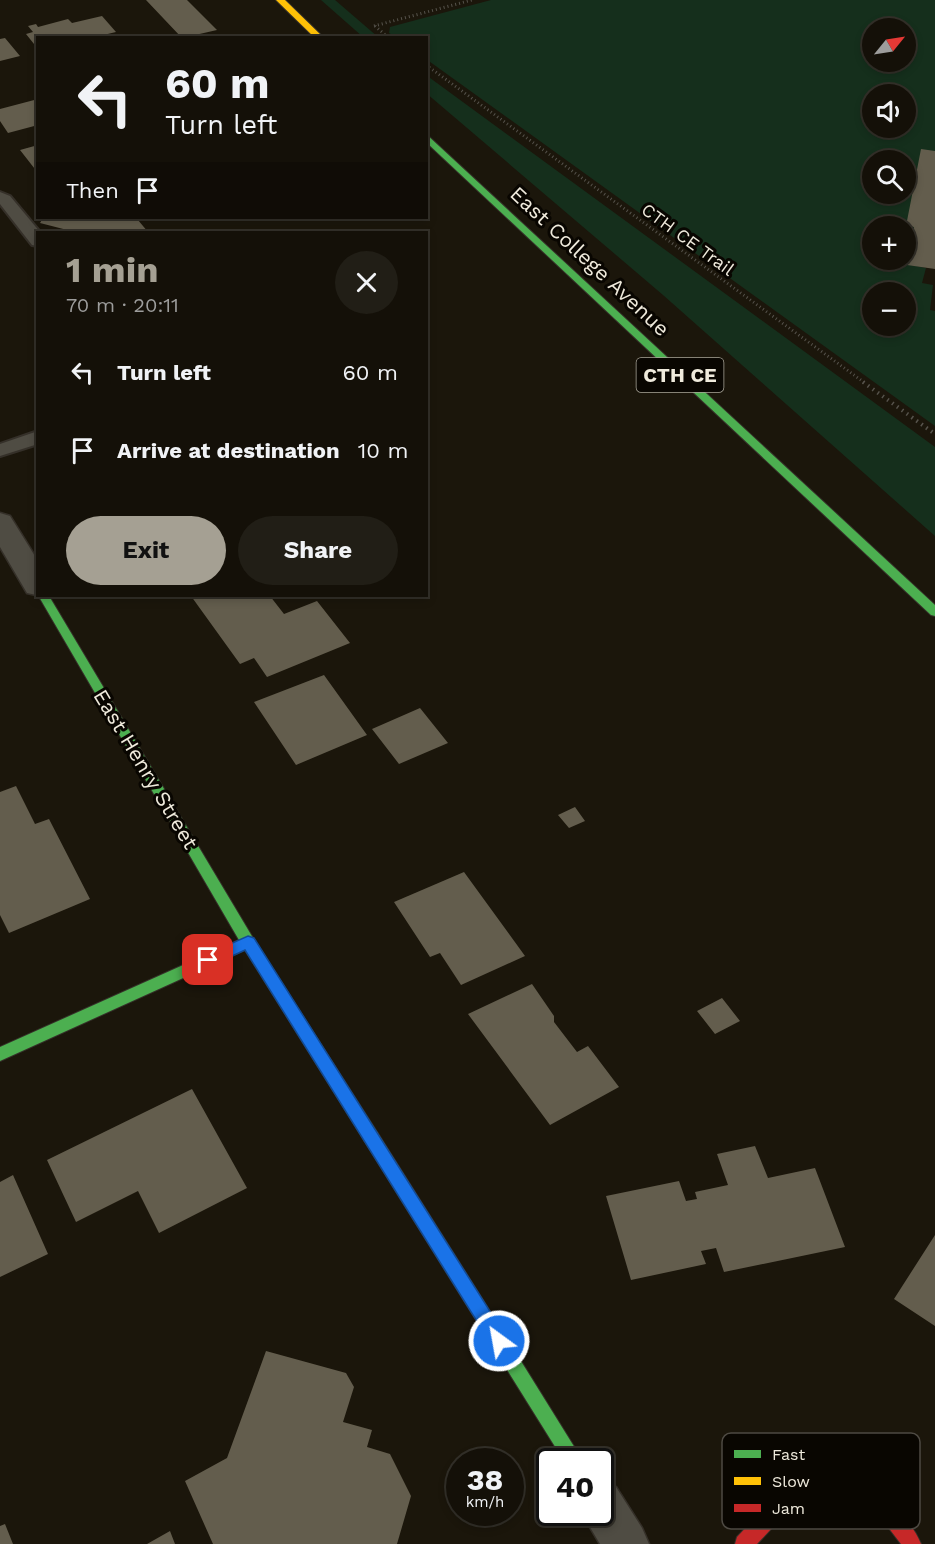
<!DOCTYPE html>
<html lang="en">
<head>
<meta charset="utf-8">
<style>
  :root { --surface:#141008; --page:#211e16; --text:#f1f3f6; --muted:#9d9d9c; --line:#333029; --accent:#a5a093 }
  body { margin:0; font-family:"Work Sans",sans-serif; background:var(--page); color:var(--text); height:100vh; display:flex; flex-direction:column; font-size:22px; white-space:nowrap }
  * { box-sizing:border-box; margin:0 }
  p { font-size:20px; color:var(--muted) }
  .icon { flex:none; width:33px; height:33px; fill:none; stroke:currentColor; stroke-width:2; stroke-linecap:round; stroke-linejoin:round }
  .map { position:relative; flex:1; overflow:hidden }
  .panel { position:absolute; left:36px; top:231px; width:392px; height:366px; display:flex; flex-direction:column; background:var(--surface); border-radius:0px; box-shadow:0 3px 9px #0003,0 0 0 2px var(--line) }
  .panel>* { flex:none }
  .top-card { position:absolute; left:36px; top:36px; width:392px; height:183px; border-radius:0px; box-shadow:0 3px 9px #0003,0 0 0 2px var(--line); background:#141008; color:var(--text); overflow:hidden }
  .needle { width:39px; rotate:60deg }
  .tools { position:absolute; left:862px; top:18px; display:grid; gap:12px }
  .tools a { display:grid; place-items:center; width:54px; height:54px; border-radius:50%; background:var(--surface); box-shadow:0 3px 9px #0003,0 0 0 2px var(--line); font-size:30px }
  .speed { position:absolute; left:446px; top:1448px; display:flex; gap:12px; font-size:30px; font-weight:700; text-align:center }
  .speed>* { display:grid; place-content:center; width:78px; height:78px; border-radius:50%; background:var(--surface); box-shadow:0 3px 9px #0003,0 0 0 2px var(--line); line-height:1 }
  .speed small { font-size:15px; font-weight:400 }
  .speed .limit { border:3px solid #111; border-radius:9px; background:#fff; color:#111 }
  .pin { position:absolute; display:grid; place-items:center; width:51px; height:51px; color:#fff; margin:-26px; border-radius:12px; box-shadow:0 3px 9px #0006 }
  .me { position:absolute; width:66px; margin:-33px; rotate:328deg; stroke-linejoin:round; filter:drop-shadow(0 0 4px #0008) }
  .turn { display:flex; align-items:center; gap:21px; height:126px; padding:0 30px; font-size:27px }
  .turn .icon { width:78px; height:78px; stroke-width:2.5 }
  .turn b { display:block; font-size:42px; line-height:51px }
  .then { display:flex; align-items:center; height:57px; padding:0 30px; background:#0003; gap:12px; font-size:22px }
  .round { display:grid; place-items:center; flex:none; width:63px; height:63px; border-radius:32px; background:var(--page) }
  .head { display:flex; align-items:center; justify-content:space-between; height:102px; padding:0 30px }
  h1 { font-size:36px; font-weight:700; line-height:45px; color:var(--accent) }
  .cta { display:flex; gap:12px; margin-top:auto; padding:12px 30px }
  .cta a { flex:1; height:69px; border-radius:36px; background:var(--accent); color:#111; font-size:24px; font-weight:700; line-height:69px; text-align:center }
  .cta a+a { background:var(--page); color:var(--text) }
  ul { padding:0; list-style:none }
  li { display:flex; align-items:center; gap:18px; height:78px; padding:0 30px }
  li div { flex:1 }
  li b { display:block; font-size:22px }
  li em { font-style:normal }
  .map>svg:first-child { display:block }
  .green { fill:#152f1c; fill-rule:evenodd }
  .building { fill:#635d4d }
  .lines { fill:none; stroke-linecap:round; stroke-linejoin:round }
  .lane-casing { stroke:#353029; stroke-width:4 }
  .street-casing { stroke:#353029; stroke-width:3 }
  .fast-casing { stroke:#353029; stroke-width:2 }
  .slow-casing { stroke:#353029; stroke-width:2 }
  .jam-casing { stroke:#353029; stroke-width:2 }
  .path-far1 { stroke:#56534c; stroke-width:3; stroke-dasharray:1 3; stroke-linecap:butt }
  .path { stroke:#56534c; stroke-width:4; stroke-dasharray:1.5 4.5; stroke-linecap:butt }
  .lane { fill:#4f4c43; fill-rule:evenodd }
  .street { fill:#4f4c43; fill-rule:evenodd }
  .fast { fill:#4caf50; fill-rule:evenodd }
  .slow { fill:#ffc107; fill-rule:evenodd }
  .jam { fill:#c62828; fill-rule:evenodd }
  .route { fill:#1a73e8; stroke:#114b97; stroke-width:1.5 }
  .labels { text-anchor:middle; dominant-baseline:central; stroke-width:6; stroke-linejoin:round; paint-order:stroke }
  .far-street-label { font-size:18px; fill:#efeadc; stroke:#090601 }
  .shield { fill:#090601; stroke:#aaa69a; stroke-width:1.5 }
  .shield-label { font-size:20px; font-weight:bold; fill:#efeadc }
  .street-label { font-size:21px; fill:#efeadc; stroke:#090601 }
  .key { fill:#090601; stroke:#4e4a43; stroke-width:1.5 }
  .key-label { font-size:16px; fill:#efeadc }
</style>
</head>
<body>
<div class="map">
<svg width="935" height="1544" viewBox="0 0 935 1544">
  <rect width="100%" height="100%" fill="#1b160b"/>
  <path class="green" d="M 321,0 L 335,0 L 378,37 L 363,37 Z
    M 491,0 L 935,0 L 935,151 L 914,227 L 907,264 L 926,268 L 922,283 L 933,285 L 930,310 L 935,311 L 935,426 L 426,59 L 426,38 L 396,37 L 389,33 L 390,27 ZM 873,28 L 906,28 L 906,62 L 873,62 ZM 873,94 L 906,94 L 906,128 L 873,128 ZM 873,160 L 906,160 L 906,194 L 873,194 ZM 873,226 L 906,226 L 906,260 L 873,260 ZM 873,292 L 906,292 L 906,326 L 873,326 Z
    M 426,75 L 935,447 L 935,536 L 663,295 L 426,93 Z"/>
  <path class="building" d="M 146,0 L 187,0 L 217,30 L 182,38 Z
    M 102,16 L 116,32 L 91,38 L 38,38 L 38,49 L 26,34 L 33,32 L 28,26 L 36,24 L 38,27 L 68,19 L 72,23 Z
    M 5,38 L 20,56 L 0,61 L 0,39 Z
    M 38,99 L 38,125 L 8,133 L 0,121 L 0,109 Z
    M 38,145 L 38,173 L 20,150 Z
    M 921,149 L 935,151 L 935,269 L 907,265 L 914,227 L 906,226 Z
    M 43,218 L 144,218 L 138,220 L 148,232 L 75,232 L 40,223 Z
    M 191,596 L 270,596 L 284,614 L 317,601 L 350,643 L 267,677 L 254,658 L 240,664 Z
    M 324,675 L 367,735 L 296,765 L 254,702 Z
    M 420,708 L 448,743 L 399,764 L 372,729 Z
    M 16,786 L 35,824 L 49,819 L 90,899 L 9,933 L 0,915 L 0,792 Z
    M 575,807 L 585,821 L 569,828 L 558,815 Z
    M 464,872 L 525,956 L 461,985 L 440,953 L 430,957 L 394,902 Z
    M 532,984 L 554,1016 L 554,1022 L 577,1052 L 588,1046 L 619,1087 L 550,1125 L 468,1014 Z
    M 722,998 L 740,1021 L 715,1034 L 697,1011 Z
    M 192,1089 L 247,1188 L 159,1233 L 138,1191 L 76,1222 L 47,1160 Z
    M 755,1146 L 768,1178 L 815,1168 L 845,1247 L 724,1272 L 716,1248 L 701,1251 L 706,1264 L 631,1280 L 606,1196 L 679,1181 L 686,1201 L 697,1199 L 695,1192 L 728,1185 L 717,1154 Z
    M 13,1175 L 48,1254 L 0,1277 L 0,1182 Z
    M 935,1235 L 935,1326 L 894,1299 Z
    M 266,1351 L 346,1373 L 354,1387 L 343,1422 L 372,1430 L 367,1447 L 390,1454 L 411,1496 L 397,1544 L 213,1544 L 185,1481 L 227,1458 Z
    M 5,1524 L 13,1544 L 0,1544 L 0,1526 Z
    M 170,1531 L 175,1544 L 147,1544 Z"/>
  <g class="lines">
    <g class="lane-casing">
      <path id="lane" d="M 0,192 L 10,196 L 40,232 L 38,232 L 38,246 L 32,245 L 0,204 Z
        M 38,431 L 38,444 L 0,456 L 0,444 Z"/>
    </g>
    <g class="street-casing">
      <path id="street" d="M 0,513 L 10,516 L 38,561 L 38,596 L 41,596 L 27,593 L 0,547 Z
        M 600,1480 L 616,1487 L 642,1528 L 649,1544 L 600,1544 L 581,1512 L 600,1512 Z"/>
    </g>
    <g class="fast-casing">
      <path id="fast" d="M 426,134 L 935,605 L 935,616 L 931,615 L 426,142 Z
        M 38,595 L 49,596 L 253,938 L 377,1132 L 379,1137 L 377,1142 L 371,1144 L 365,1142 L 245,950 L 0,1061 L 0,1047 L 239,940 Z
        M 487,1314 L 493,1316 L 583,1461 L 564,1461 L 481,1328 L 478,1322 L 481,1316 Z"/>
    </g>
    <g class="slow-casing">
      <path id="slow" d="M 276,0 L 285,0 L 324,38 L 315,38 Z
        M 371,1130 L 377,1132 L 493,1316 L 496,1322 L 493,1328 L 487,1330 L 481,1328 L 365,1142 L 363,1137 L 365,1132 Z"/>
    </g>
    <g class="jam-casing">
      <path id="jam" d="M 822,1484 C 862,1493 904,1502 921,1544 L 901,1544 L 888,1527 L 858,1511 L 822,1502 L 785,1514 L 757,1544 L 735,1544 L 737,1537 L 772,1500 Z"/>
    </g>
    <path class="path-far1" d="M 374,26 L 472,0
      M 375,26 L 389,38
      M 426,65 L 865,383"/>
    <path class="path" d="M 863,382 L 935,434"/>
    <use href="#lane" class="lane"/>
    <use href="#street" class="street"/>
    <use href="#fast" class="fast"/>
    <use href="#slow" class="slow"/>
    <use href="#jam" class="jam"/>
  </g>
  <path class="route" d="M 248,936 L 254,938 L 505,1335 L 508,1341 L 505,1347 L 499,1350 L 493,1347 L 245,950 L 213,965 L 208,966 L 203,965 L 201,960 L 203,956 Z"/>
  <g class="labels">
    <g class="far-street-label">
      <text transform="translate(688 239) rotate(36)">CTH CE Trail</text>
    </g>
    <rect class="shield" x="636.5" y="358" width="87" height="34" rx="4.5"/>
    <g class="shield-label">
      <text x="680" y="375">CTH CE</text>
    </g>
    <g class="street-label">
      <text transform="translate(590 261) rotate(43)">East College Avenue</text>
      <text transform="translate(146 769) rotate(59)">East Henry Street</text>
    </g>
  </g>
  <rect x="722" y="1433" width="198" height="96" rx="9" class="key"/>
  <rect x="734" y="1450" width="27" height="8" fill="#4caf50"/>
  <rect x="734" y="1477" width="27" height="8" fill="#ffc107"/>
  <rect x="734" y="1504" width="27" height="8" fill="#c62828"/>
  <g class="key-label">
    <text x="772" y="1460">Fast</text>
    <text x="772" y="1487">Slow</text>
    <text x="772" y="1514">Jam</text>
  </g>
</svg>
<div class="tools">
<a><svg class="needle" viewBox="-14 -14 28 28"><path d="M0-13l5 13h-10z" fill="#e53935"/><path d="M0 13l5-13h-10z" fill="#9d9d9c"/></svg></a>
<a><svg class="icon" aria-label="sound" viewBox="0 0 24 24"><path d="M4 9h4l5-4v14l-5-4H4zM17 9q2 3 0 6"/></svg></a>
<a><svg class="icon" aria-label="search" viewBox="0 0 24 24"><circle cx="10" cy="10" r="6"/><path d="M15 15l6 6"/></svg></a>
<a>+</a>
<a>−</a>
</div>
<div class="speed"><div>38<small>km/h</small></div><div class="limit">40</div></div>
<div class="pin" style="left:208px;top:960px;background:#d93025"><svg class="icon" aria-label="arrive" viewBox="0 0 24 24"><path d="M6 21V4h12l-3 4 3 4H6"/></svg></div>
<svg class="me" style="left:499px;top:1341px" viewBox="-20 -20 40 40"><circle r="17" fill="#1a73e8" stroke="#fff" stroke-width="3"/><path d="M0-11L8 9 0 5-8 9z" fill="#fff"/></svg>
<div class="top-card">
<div class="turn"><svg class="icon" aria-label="left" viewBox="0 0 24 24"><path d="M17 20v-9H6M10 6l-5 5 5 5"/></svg><div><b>60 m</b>Turn left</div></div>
<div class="then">Then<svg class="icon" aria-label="arrive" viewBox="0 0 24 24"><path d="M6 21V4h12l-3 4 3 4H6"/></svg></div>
</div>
<section class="panel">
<div class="head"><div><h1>1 min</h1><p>70 m · 20:11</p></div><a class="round"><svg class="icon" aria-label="close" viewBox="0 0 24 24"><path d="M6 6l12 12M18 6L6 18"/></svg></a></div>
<ul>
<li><svg class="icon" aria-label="left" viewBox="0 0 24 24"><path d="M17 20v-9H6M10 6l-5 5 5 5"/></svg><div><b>Turn left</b></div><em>60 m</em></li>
<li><svg class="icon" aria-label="arrive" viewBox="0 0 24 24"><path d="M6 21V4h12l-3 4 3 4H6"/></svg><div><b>Arrive at destination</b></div><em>10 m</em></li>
</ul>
<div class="cta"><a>Exit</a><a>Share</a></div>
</section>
</div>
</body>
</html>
